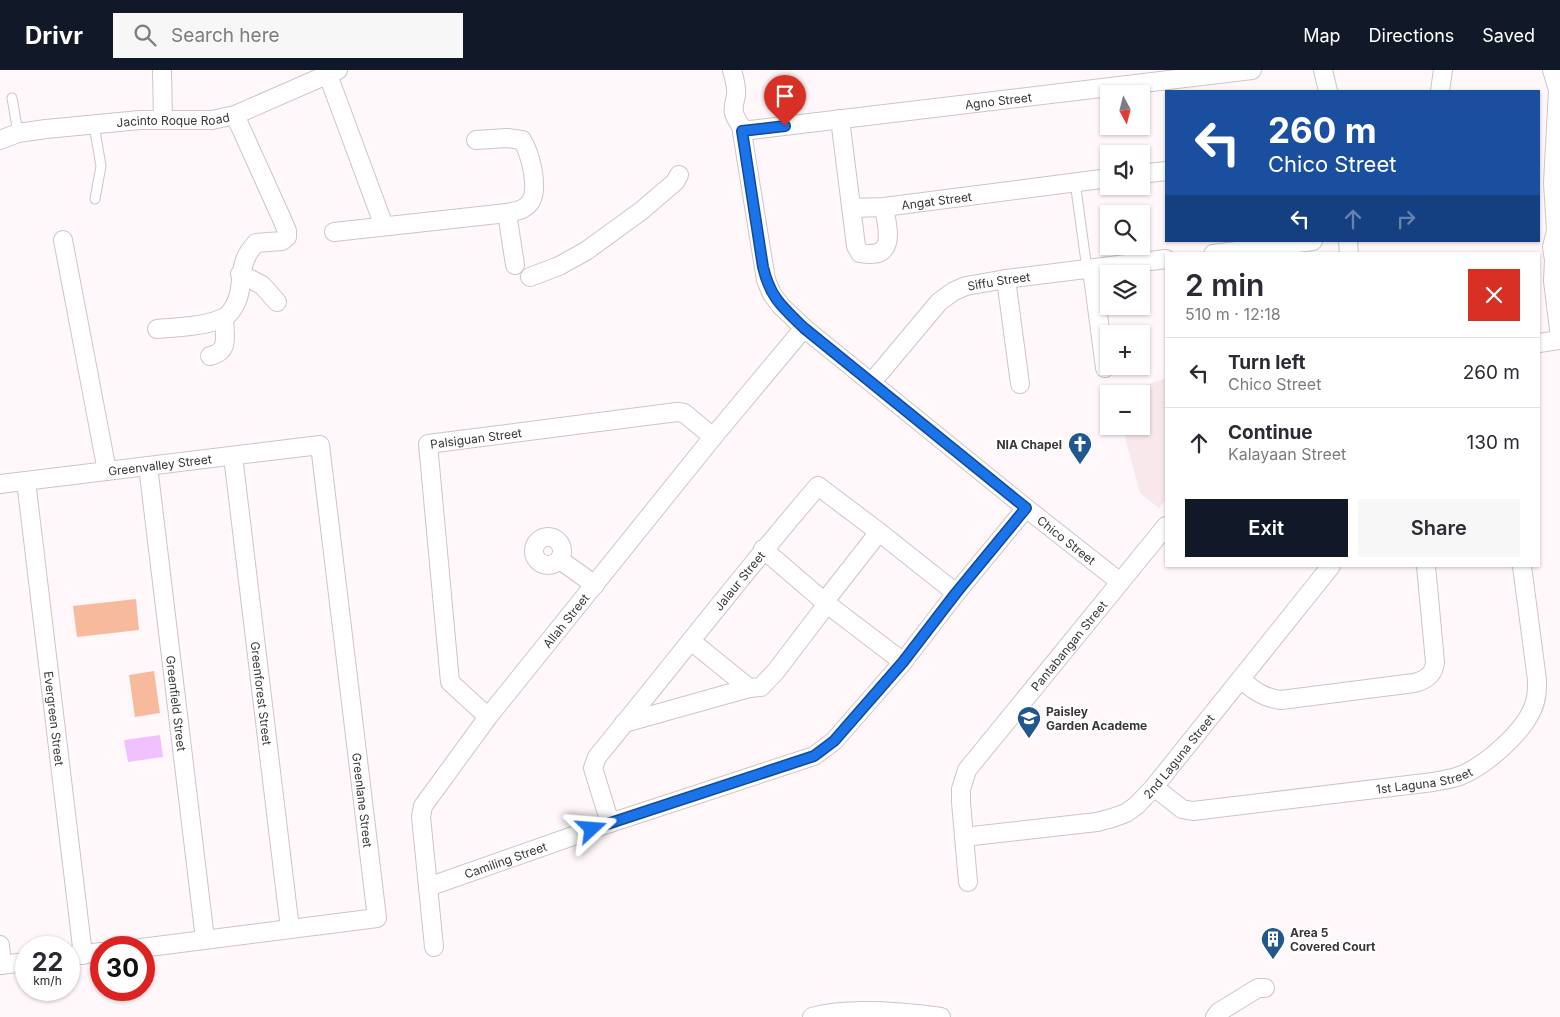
<!DOCTYPE html>
<html lang="en">
<head>
<meta charset="utf-8">
<style>
  :root { --surface:#fff; --page:#f7f7f7; --text:#2b2b33; --muted:#7c7c81; --line:#e1e1e2; --accent:#111827 }
  body { margin:0; font-family:Inter,sans-serif; background:var(--page); color:var(--text); height:100vh; display:flex; flex-direction:column; font-size:19px; white-space:nowrap }
  * { box-sizing:border-box; margin:0 }
  p { font-size:16px; color:var(--muted) }
  .icon { flex:none; width:28px; height:28px; fill:none; stroke:currentColor; stroke-width:2; stroke-linecap:round; stroke-linejoin:round }
  .map { position:relative; flex:1; overflow:hidden }
  .sheet { position:absolute; left:1165px; top:182px; width:375px; height:315px; display:flex; flex-direction:column; background:var(--surface); border-radius:0px; box-shadow:0 1px 4px #0004 }
  .sheet>* { flex:none }
  .hud { position:absolute; left:1165px; top:20px; width:375px; height:152px; border-radius:0px; box-shadow:0 1px 4px #0004; background:#1a4fa0; color:#fff; overflow:hidden }
  .needle { width:32px; rotate:173deg }
  .buttons { position:absolute; left:1100px; top:15px; display:grid; gap:10px }
  .buttons a { display:grid; place-items:center; width:50px; height:50px; border-radius:0px; background:var(--surface); box-shadow:0 1px 4px #0004; font-size:25px }
  .speed { position:absolute; left:15px; top:866px; display:flex; gap:10px; font-size:25px; font-weight:700; text-align:center }
  .speed>* { display:grid; place-content:center; width:65px; height:65px; border-radius:50%; background:var(--surface); box-shadow:0 1px 4px #0004; line-height:1 }
  .speed small { font-size:12px; font-weight:400 }
  .speed .limit { border:8px solid #d22; background:#fff; color:#111 }
  .pin { position:absolute; display:grid; place-items:center; width:42px; height:42px; color:#fff; margin:-51px -21px; border-radius:50% 50% 50% 0; rotate:-45deg; box-shadow:0 0 5px #0007 }
  .pin .icon { rotate:45deg }
  .me { position:absolute; width:55px; margin:-28px; rotate:71deg; stroke-linejoin:round; filter:drop-shadow(0 0 4px #0008) }
  .turn { display:flex; align-items:center; gap:18px; height:105px; padding:0 20px; font-size:22px }
  .turn .icon { width:65px; height:65px; stroke-width:2.5 }
  .turn b { display:block; font-size:35px; line-height:42px }
  .lanes { display:flex; align-items:center; height:48px; padding:0 20px; background:#0003; justify-content:center; gap:25px; direction:ltr }
  .lanes .off { opacity:.35 }
  .round { display:grid; place-items:center; flex:none; width:52px; height:52px; border-radius:0px; background:var(--page) }
  .summary { display:flex; align-items:center; justify-content:space-between; height:85px; padding:0 20px }
  h1 { font-size:30px; font-weight:600; line-height:38px }
  .action { display:flex; gap:10px; margin-top:auto; padding:10px 20px }
  .action a { flex:1; height:58px; border-radius:0px; background:var(--accent); color:#fff; font-size:20px; font-weight:600; line-height:58px; text-align:center }
  .action a+a { background:var(--page); color:var(--text) }
  ul { padding:0; list-style:none }
  li { display:flex; align-items:center; gap:15px; height:70px; padding:0 20px; border-top:1px solid var(--line) }
  li div { flex:1 }
  li b { display:block; font-size:19px }
  li em { font-style:normal }
  header { display:flex; align-items:center; gap:30px; box-sizing:border-box; height:70px; padding:0 25px; background:var(--accent); color:#fff }
  header strong { font-size:24px }
  nav { display:flex; gap:28px; margin-inline-start:auto; font-size:18px }
  .search { width:350px; height:45px; background:var(--page); display:flex; align-items:center; gap:12px; box-sizing:border-box; padding:0 18px; border-radius:0px; color:var(--muted); font-size:19px }
  .map>svg:first-child { display:block }
  .built { fill:#f8e8eb }
  .green { fill:#f8ba9d }
  .water { fill:#f0c1fe }
  .lines { fill:none; stroke-linecap:round; stroke-linejoin:round }
  .lane-casing { stroke:#cdc5c7; stroke-width:11 }
  .street-casing { stroke:#cdc5c7; stroke-width:20 }
  .lane { stroke:#fff; stroke-width:9 }
  .street { stroke:#fff; stroke-width:18 }
  .route-casing { stroke:#114b97; stroke-width:12 }
  .route { stroke:#1a73e8; stroke-width:9 }
  .labels { text-anchor:middle; dominant-baseline:central; stroke-width:5; stroke-linejoin:round; paint-order:stroke }
  .street-label { font-size:12px; fill:#393637; stroke:#fff }
  .poi-label { font-size:12px; font-weight:bold; fill:#393637; stroke:#fff; text-anchor:start }
</style>
</head>
<body>
<header>
<strong>Drivr</strong>
<div class="search"><svg class="icon" aria-label="search" viewBox="0 0 24 24"><circle cx="10" cy="10" r="6"/><path d="M15 15l6 6"/></svg>Search here</div>
<nav><a>Map</a><a>Directions</a><a>Saved</a></nav>
</header>
<div class="map">
<svg width="1560" height="947" viewBox="0 0 1560 947">
  <rect width="100%" height="100%" fill="#fff7f9"/>
  <path class="built" d="M 1166,308 L 1166,429 L 1159,438 L 1140,423 L 1122,356 L 1141,356 L 1141,324 L 1121,324 Z"/>
  <path class="green" d="M 136,529 L 139,560 L 77,567 L 73,536 Z
    M 154,601 L 160,643 L 135,647 L 129,605 Z"/>
  <path class="water" d="M 160,665 L 163,687 L 128,692 L 124,670 Z"/>
  <g class="lines">
    <g class="lane-casing">
      <path id="lane" d="M 12,28 L 18,63
        M 94,55 L 101,96 L 95,129
        M 1075,112 L 1087,199"/>
    </g>
    <g class="street-casing">
      <g id="street">
        <path d="M 162,0 L 163,49"/>
        <path id="s1" d="M 732,0 C 734,7 737,18 736,25 C 733,40 731,42 741,56 L 766,210 L 772,224 L 781,236 L 804,258 L 1026,438 L 1120,512"/>
        <path d="M 1323,0 L 1328,21"/>
        <path d="M 1552,0 L 1558,20 L 1553,113 L 1556,161 L 1552,177 L 1554,190 L 1553,211 L 1560,268"/>
        <path d="M 328,5 L 384,156"/>
        <path d="M 1440,21 L 1443,0"/>
        <path d="M 840,49 L 856,176 L 860,183 C 897,190 888,160 884,137"/>
        <path id="s2" d="M 742,61 L 1252,0"/>
        <path id="s3" d="M 0,70 L 18,63 L 46,59 L 140,50 L 212,50 L 235,45 L 338,0"/>
        <path d="M 1141,104 L 1166,101"/>
        <path id="s4" d="M 852,138 L 884,137 L 1109,108"/>
        <path d="M 507,143 L 515,195"/>
        <path d="M 334,162 L 507,143 C 516,141 526,140 531,131 C 539,116 530,83 522,70 L 507,68 L 476,70"/>
        <path d="M 63,170 L 107,401"/>
        <path d="M 1348,171 L 1349,184"/>
        <path d="M 1213,184 L 1313,171"/>
        <path d="M 1092,199 L 1105,298"/>
        <path d="M 240,204 L 262,215 L 277,232"/>
        <path d="M 530,207 L 559,196 L 586,181 L 641,141 L 675,112 L 679,105"/>
        <path d="M 1006,209 L 1020,314"/>
        <path d="M 157,259 C 178,257 203,257 223,248 C 232,244 239,229 240,219 C 242,200 242,188 256,173 L 282,171 L 287,167 L 287,161 L 281,147 L 235,45"/>
        <path d="M 1539,273 L 1560,270"/>
        <path d="M 210,286 C 231,281 224,265 224,248"/>
        <path id="s5" d="M 872,312 L 939,232 L 954,221 L 966,216 L 1006,209 L 1166,189"/>
        <path id="s6" d="M 233,386 L 290,859"/>
        <path id="s7" d="M 148,396 L 205,869"/>
        <path id="s8" d="M 26,411 L 83,885"/>
        <path id="s9" d="M 0,414 L 320,375 L 377,848 L 141,878"/>
        <circle cx="548" cy="481" r="14"/>
        <path d="M 763,479 L 827,534 L 903,592"/>
        <path d="M 560,490 L 595,515"/>
        <path d="M 825,531 L 879,462"/>
        <path d="M 691,571 L 749,618"/>
        <path d="M 1241,609 C 1254,621 1264,628 1281,630 L 1414,613 C 1426,610 1434,605 1435,592 L 1426,496"/>
        <path id="s10" d="M 488,647 L 450,612 L 428,374 L 677,342 L 684,343 L 713,367"/>
        <path d="M 624,653 L 749,618 L 761,617 L 776,601 L 827,534"/>
        <path id="s11" d="M 1154,717 L 1182,739 L 1193,741 L 1433,712 C 1443,710 1453,709 1462,705 C 1486,695 1522,663 1532,640 C 1537,630 1537,620 1537,610 L 1522,496"/>
        <path id="s12" d="M 610,753 L 593,698 L 597,687 C 671,597 742,504 818,416 L 879,462 L 956,523"/>
        <path id="s13" d="M 964,767 L 1097,752 L 1112,748 L 1126,743 L 1137,735 L 1154,717 L 1331,496"/>
        <path id="s14" d="M 968,812 L 961,732 L 961,719 L 967,700 L 1166,456"/>
        <path id="s15" d="M 428,817 L 610,753 L 814,686 L 834,671 L 903,592 L 956,523 L 1026,438"/>
        <path d="M 0,875 L 2,895"/>
        <path id="s16" d="M 434,877 L 421,747 L 423,736 L 488,647 L 713,367 L 804,258"/>
        <path d="M 69,886 L 101,882"/>
        <path d="M 0,895 L 26,892"/>
        <path d="M 812,947 C 847,937 904,942 941,947"/>
        <path d="M 1215,947 L 1219,942 L 1258,918 L 1265,918"/>
      </g>
    </g>
    <use href="#lane" class="lane"/>
    <use href="#street" class="street"/>
  </g>
  <g class="lines">
    <g class="route-casing">
      <path id="route" d="M 592,759 L 814,686 L 834,671 L 903,592 L 956,523 L 1026,438 L 804,258 C 782,237 770,227 763,197 L 742,61 L 785,56"/>
    </g>
    <use href="#route" class="route"/>
  </g>
  <defs>
    <g id="church-pin" transform="scale(1.25)"><path d="M0 17L-7.5 6A9.5 9.5 0 1 1 7.5 6Z" fill="#21578f" stroke="#fff"/><path d="M-1.2-6h2.4v3.5h3.3v2.4h-3.3V6h-2.4V-.1h-3.3v-2.4h3.3Z" fill="#fff"/></g>
    <g id="school-pin" transform="scale(1.25)"><path d="M0 17L-7.5 6A9.5 9.5 0 1 1 7.5 6Z" fill="#21578f" stroke="#fff"/><path d="M0-5L7-2L0 1L-7-2ZM-4 1L0 2.5L4 1V4Q0 6-4 4Z" fill="#fff"/></g>
    <g id="building-pin" transform="scale(1.25)"><path d="M0 17L-7.5 6A9.5 9.5 0 1 1 7.5 6Z" fill="#21578f" stroke="#fff"/><path d="M-4-6H4V6H1V3H-1V6H-4ZM-2.5-4.3h1.7v1.8h-1.7ZM.8-4.3h1.7v1.8H.8ZM-2.5-1h1.7V.8h-1.7ZM.8-1h1.7V.8H.8Z" fill="#fff"/></g>
  </defs>
  <g fill-rule="evenodd">
    <use href="#church-pin" x="1080" y="374"/>
    <use href="#school-pin" x="1029" y="648"/>
    <use href="#building-pin" x="1273" y="869"/>
  </g>
  <g class="labels">
    <g class="street-label">
      <text stroke="none"><textPath href="#s2" startOffset="258">Agno Street</textPath></text>
      <text stroke="none"><textPath href="#s3" startOffset="175">Jacinto Roque Road</textPath></text>
      <text stroke="none"><textPath href="#s4" startOffset="85">Angat Street</textPath></text>
      <text stroke="none"><textPath href="#s5" startOffset="169">Siffu Street</textPath></text>
      <text stroke="none"><textPath href="#s10" startOffset="339">Palsiguan Street</textPath></text>
      <text stroke="none"><textPath href="#s9" startOffset="161">Greenvalley Street</textPath></text>
      <text stroke="none"><textPath href="#s1" startOffset="614">Chico Street</textPath></text>
      <text stroke="none"><textPath href="#s12" startOffset="296">Jalaur Street</textPath></text>
      <text stroke="none"><textPath href="#s16" startOffset="376">Allah Street</textPath></text>
      <text stroke="none"><textPath href="#s14" startOffset="274">Pantabangan Street</textPath></text>
      <text stroke="none"><textPath href="#s6" startOffset="239">Greenforest Street</textPath></text>
      <text stroke="none"><textPath href="#s7" startOffset="239">Greenfield Street</textPath></text>
      <text stroke="none"><textPath href="#s8" startOffset="239">Evergreen Street</textPath></text>
      <text stroke="none"><textPath href="#s13" startOffset="242">2nd Laguna Street</textPath></text>
      <text stroke="none"><textPath href="#s11" startOffset="280">1st Laguna Street</textPath></text>
      <text stroke="none"><textPath href="#s9" startOffset="680">Greenlane Street</textPath></text>
      <text stroke="none"><textPath href="#s15" startOffset="82">Camiling Street</textPath></text>
    </g>
    <g class="poi-label">
      <text x="1062" y="374" text-anchor="end">NIA Chapel</text>
      <text x="1046" y="641">Paisley<tspan x="1046" dy="14">Garden Academe</tspan></text>
      <text x="1290" y="862">Area 5<tspan x="1290" dy="14">Covered Court</tspan></text>
    </g>
  </g>
</svg>
<div class="buttons">
<a><svg class="needle" viewBox="-14 -14 28 28"><path d="M0-13l5 13h-10z" fill="#e53935"/><path d="M0 13l5-13h-10z" fill="#7c7c81"/></svg></a>
<a><svg class="icon" aria-label="sound" viewBox="0 0 24 24"><path d="M4 9h4l5-4v14l-5-4H4zM17 9q2 3 0 6"/></svg></a>
<a><svg class="icon" aria-label="search" viewBox="0 0 24 24"><circle cx="10" cy="10" r="6"/><path d="M15 15l6 6"/></svg></a>
<a><svg class="icon" aria-label="layers" viewBox="0 0 24 24"><path d="M12 4l9 5-9 5-9-5zM3 14l9 5 9-5"/></svg></a>
<a>+</a>
<a>−</a>
</div>
<div class="speed"><div>22<small>km/h</small></div><div class="limit">30</div></div>
<div class="pin" style="left:785px;top:56px;background:#d93025"><svg class="icon" aria-label="arrive" viewBox="0 0 24 24"><path d="M6 21V4h12l-3 4 3 4H6"/></svg></div>
<svg class="me" style="left:592px;top:759px" viewBox="-20 -20 40 40"><path d="M0-17L14 15 0 8-14 15z" fill="#1a73e8" stroke="#fff" stroke-width="4"/></svg>
<div class="hud">
<div class="turn"><svg class="icon" aria-label="left" viewBox="0 0 24 24"><path d="M17 20v-9H6M10 6l-5 5 5 5"/></svg><div><b>260 m</b>Chico Street</div></div>
<div class="lanes"><svg class="icon" aria-label="left" viewBox="0 0 24 24"><path d="M17 20v-9H6M10 6l-5 5 5 5"/></svg><svg class="icon off" aria-label="ahead" viewBox="0 0 24 24"><path d="M12 20V5M6 11l6-6 6 6"/></svg><svg class="icon off" aria-label="right" viewBox="0 0 24 24"><path d="M7 20v-9h11M14 6l5 5-5 5"/></svg></div>
</div>
<section class="sheet">
<div class="summary"><div><h1>2 min</h1><p>510 m · 12:18</p></div><a class="round" style="background:#d93025;color:#fff"><svg class="icon" aria-label="close" viewBox="0 0 24 24"><path d="M6 6l12 12M18 6L6 18"/></svg></a></div>
<ul>
<li><svg class="icon" aria-label="left" viewBox="0 0 24 24"><path d="M17 20v-9H6M10 6l-5 5 5 5"/></svg><div><b>Turn left</b><p>Chico Street</p></div><em>260 m</em></li>
<li><svg class="icon" aria-label="ahead" viewBox="0 0 24 24"><path d="M12 20V5M6 11l6-6 6 6"/></svg><div><b>Continue</b><p>Kalayaan Street</p></div><em>130 m</em></li>
</ul>
<div class="action"><a>Exit</a><a>Share</a></div>
</section>
</div>
</body>
</html>
